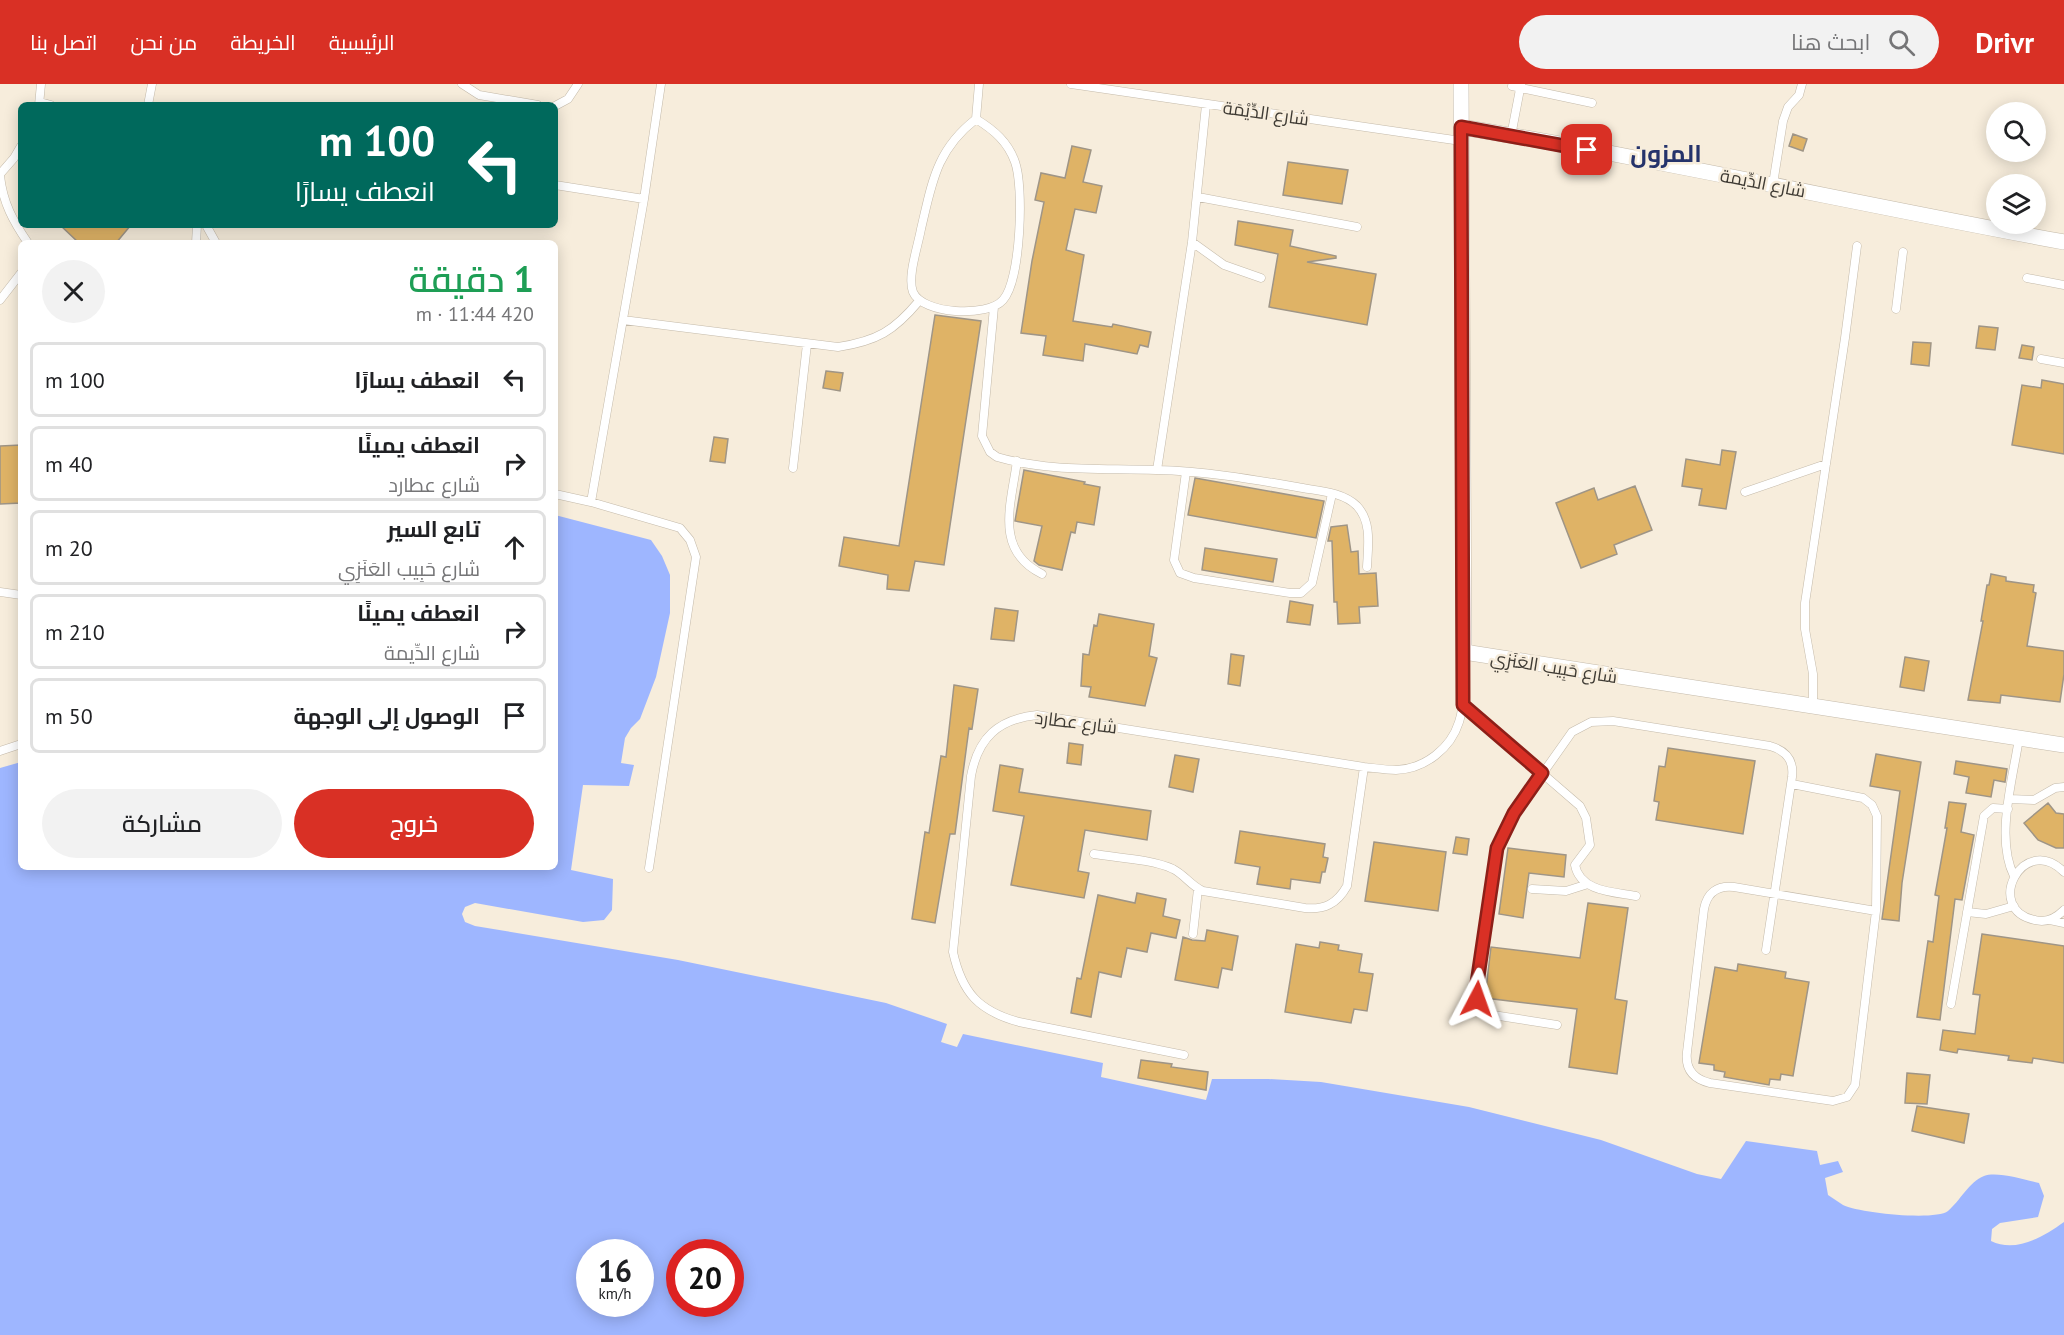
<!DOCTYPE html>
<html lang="ar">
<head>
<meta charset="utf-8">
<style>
  :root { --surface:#fff; --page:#f2f2f2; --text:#202124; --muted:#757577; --line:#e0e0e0; --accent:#d93025 }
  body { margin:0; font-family:"PT Sans",Cairo,sans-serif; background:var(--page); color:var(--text); direction:rtl; height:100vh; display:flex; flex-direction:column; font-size:22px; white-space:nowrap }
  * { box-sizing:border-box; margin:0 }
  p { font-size:20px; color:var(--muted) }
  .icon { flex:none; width:33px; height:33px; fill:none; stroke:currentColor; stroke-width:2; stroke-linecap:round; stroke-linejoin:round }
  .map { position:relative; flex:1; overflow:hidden; direction:ltr }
  .details { position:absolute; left:18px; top:156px; width:540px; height:630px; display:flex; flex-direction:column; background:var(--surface); border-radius:9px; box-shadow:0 3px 15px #0003; direction:rtl }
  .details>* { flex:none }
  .guide { position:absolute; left:18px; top:18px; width:540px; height:126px; border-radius:9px; box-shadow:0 3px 15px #0003; direction:rtl; background:#00695c; color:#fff; overflow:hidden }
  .fabs { position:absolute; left:1986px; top:18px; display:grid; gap:12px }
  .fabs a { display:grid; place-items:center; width:60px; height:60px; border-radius:50%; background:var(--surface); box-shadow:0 3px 15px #0003; font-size:30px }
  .speed { position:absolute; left:576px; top:1155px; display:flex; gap:12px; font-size:30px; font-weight:700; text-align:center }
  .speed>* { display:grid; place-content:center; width:78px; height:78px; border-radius:50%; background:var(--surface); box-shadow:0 3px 15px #0003; line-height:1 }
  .speed small { font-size:15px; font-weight:400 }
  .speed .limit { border:9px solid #d22; background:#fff; color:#111 }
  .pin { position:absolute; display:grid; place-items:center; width:51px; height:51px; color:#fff; margin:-26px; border-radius:12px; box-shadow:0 3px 9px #0006 }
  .me { position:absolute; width:66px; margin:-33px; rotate:4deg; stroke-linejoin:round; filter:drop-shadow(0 0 4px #0008) }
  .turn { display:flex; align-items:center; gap:21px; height:126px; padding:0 24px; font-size:27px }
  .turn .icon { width:78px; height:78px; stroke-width:2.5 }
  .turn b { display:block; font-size:42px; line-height:51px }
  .round { display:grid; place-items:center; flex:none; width:63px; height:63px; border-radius:32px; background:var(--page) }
  .head { display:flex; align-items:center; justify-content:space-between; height:102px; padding:0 24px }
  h1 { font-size:36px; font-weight:600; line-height:45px; color:#1e9e55 }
  .action { display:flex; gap:12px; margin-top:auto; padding:12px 24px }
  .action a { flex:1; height:69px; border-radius:36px; background:var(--accent); color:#fff; font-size:24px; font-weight:600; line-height:69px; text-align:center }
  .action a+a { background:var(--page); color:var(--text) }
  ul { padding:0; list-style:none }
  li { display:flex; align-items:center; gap:18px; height:75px; margin:0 12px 9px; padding:0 12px; border:3px solid var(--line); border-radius:9px }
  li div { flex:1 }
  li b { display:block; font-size:22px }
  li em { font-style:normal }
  header { display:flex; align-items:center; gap:36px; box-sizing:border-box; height:84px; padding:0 30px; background:var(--accent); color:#fff }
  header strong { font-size:28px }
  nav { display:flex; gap:33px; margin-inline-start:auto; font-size:21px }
  .search { width:420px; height:54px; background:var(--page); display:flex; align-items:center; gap:15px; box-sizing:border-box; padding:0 21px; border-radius:33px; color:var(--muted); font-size:22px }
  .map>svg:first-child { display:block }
  .water { fill:#9eb6ff; fill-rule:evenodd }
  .building { fill:#dfb366; stroke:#9f9586; stroke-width:1.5 }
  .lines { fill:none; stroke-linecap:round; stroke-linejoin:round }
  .lane-casing { stroke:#c4baaa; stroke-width:9 }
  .street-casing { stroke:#c4baaa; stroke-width:16 }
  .lane { stroke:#fff; stroke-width:8 }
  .street { stroke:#fff; stroke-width:15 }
  .route-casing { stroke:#8d1f18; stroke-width:15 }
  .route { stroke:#d93025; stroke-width:10 }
  .labels { text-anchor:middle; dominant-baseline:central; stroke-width:5; stroke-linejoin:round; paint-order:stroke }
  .street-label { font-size:18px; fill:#3f3b34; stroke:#f7eddc }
  .district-label { font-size:24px; font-weight:bold; fill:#25336b; stroke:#f7eddc }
</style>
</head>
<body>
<header>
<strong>Drivr</strong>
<div class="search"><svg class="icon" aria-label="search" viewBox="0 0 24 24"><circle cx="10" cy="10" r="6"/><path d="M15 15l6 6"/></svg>ابحث هنا</div>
<nav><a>الرئيسية</a><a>الخريطة</a><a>من نحن</a><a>اتصل بنا</a></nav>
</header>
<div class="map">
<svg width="2064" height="1251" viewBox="0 0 2064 1251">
  <rect width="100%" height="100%" fill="#f7eddc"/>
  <path class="water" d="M 555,431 L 651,456 L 662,472 L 670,491 L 670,529 L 656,593 L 640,635 L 631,644 L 625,654 L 621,679 L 634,681 L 629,702 L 583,701 L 571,786 L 613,795 L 612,826 L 604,836 L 583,838 L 475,819 L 465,823 L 462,830 L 465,838 L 475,842 L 678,876 L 886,919 L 947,940 L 941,958 L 957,963 L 963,950 L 1103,979 L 1101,993 L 1206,1016 L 1212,995 L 1268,995 L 1321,998 L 1469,1023 L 1601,1056 L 1697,1090 L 1721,1095 L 1746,1057 L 1817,1067 L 1820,1081 L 1838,1077 L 1843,1088 L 1825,1094 L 1828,1111 C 1833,1114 1838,1118 1843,1121 C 1859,1129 1935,1137 1948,1127 C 1960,1117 1969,1098 1984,1092 C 1997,1087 2025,1096 2039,1099 L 2044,1112 L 2038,1133 L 2000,1139 L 1992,1145 L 1991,1157 C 2016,1169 2043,1153 2064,1138 L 2064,1251 L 0,1251 L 0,684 L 21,678 L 21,783 L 555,783 ZM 590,1168 L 640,1168 L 640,1220 L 590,1220 ZM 680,1168 L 730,1168 L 730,1220 L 680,1220 Z"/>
  <path class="building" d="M 1793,50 L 1807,55 L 1803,67 L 1789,62 Z
    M 1072,62 L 1091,66 L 1083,98 L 1102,102 L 1096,129 L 1075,125 L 1066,166 L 1084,171 L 1073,237 L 1112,243 L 1113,240 L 1151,248 L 1148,263 L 1140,261 L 1137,270 L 1085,260 L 1083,277 L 1043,271 L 1046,252 L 1021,249 L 1032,177 L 1044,118 L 1035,116 L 1041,89 L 1065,94 Z
    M 1288,78 L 1348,86 L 1342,120 L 1283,111 Z
    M 1238,137 L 1293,146 L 1290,162 L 1336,172 L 1336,174 L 1307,178 L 1376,190 L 1367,241 L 1269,223 L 1278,170 L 1235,161 Z
    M 60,141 L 131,141 L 116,159 L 79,159 Z
    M 935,231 L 981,237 L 944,481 L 915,477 L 909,507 L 887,505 L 888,491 L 839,482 L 844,453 L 899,462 Z
    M 1979,242 L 1998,244 L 1995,266 L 1976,264 Z
    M 1913,258 L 1931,259 L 1929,282 L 1911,280 Z
    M 2022,261 L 2034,263 L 2032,276 L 2019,274 Z
    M 826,287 L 843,289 L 840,307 L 823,304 Z
    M 2042,296 L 2064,300 L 2064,370 L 2012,361 L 2022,301 L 2041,304 Z
    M 714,353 L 728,355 L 725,379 L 710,377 Z
    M 21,361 L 21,419 L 0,420 L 0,362 Z
    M 1722,366 L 1736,368 L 1726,425 L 1699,421 L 1702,405 L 1682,402 L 1686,375 L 1720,381 Z
    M 1024,386 L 1085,398 L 1084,400 L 1100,403 L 1094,441 L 1077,438 L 1075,449 L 1071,448 L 1062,486 L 1039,481 L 1034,477 L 1042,442 L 1015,437 Z
    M 1195,394 L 1324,417 L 1316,454 L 1188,431 Z
    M 1635,402 L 1652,446 L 1614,461 L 1617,470 L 1581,484 L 1556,419 L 1594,404 L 1598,416 Z
    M 1347,441 L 1351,468 L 1358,467 L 1359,490 L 1376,489 L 1378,522 L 1359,523 L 1360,539 L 1338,540 L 1337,518 L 1334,518 L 1332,457 L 1328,457 L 1331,443 Z
    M 1205,464 L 1277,475 L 1273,498 L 1202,486 Z
    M 1991,490 L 2006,493 L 2006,497 L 2034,501 L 2033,508 L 2036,509 L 2027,562 L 2064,567 L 2064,590 L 2060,618 L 2001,611 L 2000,619 L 1968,616 L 1983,537 L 1981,537 L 1987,501 L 1989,501 Z
    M 1290,517 L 1313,521 L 1310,541 L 1287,538 Z
    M 995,524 L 1018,527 L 1014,557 L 991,555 Z
    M 1099,530 L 1154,540 L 1149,572 L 1157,574 L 1145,622 L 1089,613 L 1091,603 L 1081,602 L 1083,570 L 1089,571 L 1094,541 L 1097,542 Z
    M 1231,570 L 1244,572 L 1240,602 L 1228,600 Z
    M 1905,573 L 1929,577 L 1924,607 L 1900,603 Z
    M 954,601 L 978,605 L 972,645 L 969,644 L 955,750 L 950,750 L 935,839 L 912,835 L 925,748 L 929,749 L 941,672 L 946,673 Z
    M 1069,659 L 1083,661 L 1081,681 L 1067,679 Z
    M 1668,664 L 1755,677 L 1743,750 L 1656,736 L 1659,718 L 1654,717 L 1659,682 L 1665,683 Z
    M 1876,670 L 1921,678 L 1902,799 L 1899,837 L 1882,835 L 1900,707 L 1870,702 Z
    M 1175,671 L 1199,675 L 1193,708 L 1169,703 Z
    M 1956,677 L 2007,685 L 2005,698 L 1994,696 L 1991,713 L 1966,709 L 1969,693 L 1954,690 Z
    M 1000,681 L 1023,685 L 1019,708 L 1151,727 L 1147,756 L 1085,746 L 1078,787 L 1089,789 L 1084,814 L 1011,801 L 1024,732 L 993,727 Z
    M 1949,718 L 1966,720 L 1961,748 L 1974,751 L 1962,816 L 1955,815 L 1940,936 L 1917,933 L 1928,857 L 1933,858 L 1939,812 L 1935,811 L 1947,744 L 1945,744 Z
    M 2048,719 L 2056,729 L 2064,730 L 2064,764 L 2056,764 L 2038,756 L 2024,739 Z
    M 1240,747 L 1325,760 L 1323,773 L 1328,774 L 1325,788 L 1322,788 L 1320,799 L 1291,795 L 1290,805 L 1257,800 L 1260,783 L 1235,779 Z
    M 1456,753 L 1469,755 L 1467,771 L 1453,769 Z
    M 1374,758 L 1446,768 L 1438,827 L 1365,817 Z
    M 1508,764 L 1566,771 L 1564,793 L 1529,789 L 1523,834 L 1499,830 Z
    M 1137,809 L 1166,815 L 1163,832 L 1180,836 L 1176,854 L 1151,849 L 1147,868 L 1127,864 L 1121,893 L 1099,888 L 1091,933 L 1071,929 L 1077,894 L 1081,895 L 1098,811 L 1135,819 Z
    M 1588,819 L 1628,824 L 1615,915 L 1627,917 L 1617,990 L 1569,983 L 1577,925 L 1485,914 L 1491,863 L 1580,874 Z
    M 1207,846 L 1238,852 L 1232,886 L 1222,884 L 1218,904 L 1175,896 L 1183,853 L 1192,856 L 1205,857 Z
    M 1982,850 L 2064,862 L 2064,979 L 2033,974 L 2032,979 L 2008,976 L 2009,972 L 1958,965 L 1957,969 L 1940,966 L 1943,946 L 1975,950 L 1980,911 L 1973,910 Z
    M 1320,858 L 1339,861 L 1338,866 L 1362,870 L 1359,888 L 1373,890 L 1367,927 L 1354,925 L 1351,939 L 1285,928 L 1296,860 L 1319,864 Z
    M 1738,880 L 1786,888 L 1785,894 L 1809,898 L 1793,992 L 1781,990 L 1780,996 L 1770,995 L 1769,1001 L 1724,993 L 1725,988 L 1714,986 L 1714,981 L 1699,979 L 1715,883 L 1737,887 Z
    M 1141,976 L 1172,980 L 1171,983 L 1208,988 L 1206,1006 L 1138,994 Z
    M 1907,989 L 1930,991 L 1927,1020 L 1905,1019 Z
    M 1917,1022 L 1969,1030 L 1964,1059 L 1912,1047 Z"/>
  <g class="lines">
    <g class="lane-casing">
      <path id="lane" d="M 462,0 L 479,11 L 538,21
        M 1071,0 L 1461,57
        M 1512,2 L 1592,19
        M 40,18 L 51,21
        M 39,21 L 41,0
        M 148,21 L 152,0
        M 555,22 L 568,15 L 578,0
        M 976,35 C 994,46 1008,58 1015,78 C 1024,102 1021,196 1003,216 C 987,234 922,230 913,208 C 907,193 918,162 921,145 C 932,99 936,66 976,35 L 979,0
        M 1511,52 L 1521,0
        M 0,90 L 14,74 L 21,62
        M 0,92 C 3,119 13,137 28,159
        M 1773,100 L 1783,37 L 1788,23 L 1799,11 L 1802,0
        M 555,101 L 644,115
        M 1198,113 L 1357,143
        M 206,141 L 216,159
        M 1192,158 L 1224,181 L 1261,194
        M 196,159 L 197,141
        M 2027,194 L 2064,201
        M 0,216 L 21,189
        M 994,223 L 982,352 L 990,368 L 997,373 C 1048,388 1103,384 1156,386 C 1203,387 1251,395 1297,403 C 1316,407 1342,407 1357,422 C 1372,438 1368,462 1367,483
        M 1896,225 L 1903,168
        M 623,236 L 838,263 C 877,257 894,247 919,217
        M 2041,275 L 2064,279
        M 1017,377 C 1011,421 994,466 1042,490
        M 793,384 L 807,260
        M 1157,386 L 1192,158 L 1206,21
        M 1186,388 L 1174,476 L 1180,489 L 1194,494 L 1290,509 L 1301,509 L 1312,499 L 1332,410
        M 1745,408 L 1826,380
        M 555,410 L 591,418 L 680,444 L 690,456 L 696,473 L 649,784
        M 591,418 L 644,115 L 661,0
        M 0,508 L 21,511
        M 1463,621 L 1580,722 L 1586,734 L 1590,761 L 1575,781 C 1580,808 1615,808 1636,812
        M 1813,623 L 1813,590 L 1805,545 L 1805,519 L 1845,254 L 1857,162
        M 0,667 L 21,660
        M 1792,700 L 1863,714 L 1872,721 L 1877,732 L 1876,827 L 1855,1001 L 1847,1013 L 1833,1017 L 1710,999 C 1693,995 1685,985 1687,968 L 1704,825 C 1707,809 1717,801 1734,803 L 1876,827
        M 2010,715 L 2034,716 L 2055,704 L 2064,703
        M 1094,770 C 1118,774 1151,775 1173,785 C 1185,791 1191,802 1203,807 L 1305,824 C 1324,826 1337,820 1347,802 L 1364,683
        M 2064,788 C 2023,747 1983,826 2035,836 C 2046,839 2056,834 2064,826
        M 2014,792 C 1995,754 2013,695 2019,654
        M 1532,805 L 1566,807 L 1588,800
        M 1967,828 L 1986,830 L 2014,822
        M 2050,836 L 2064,839
        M 1193,850 L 1198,805
        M 1951,920 L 1984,732 L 1993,724 L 2008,725
        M 1557,941 L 1493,931 L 1480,922 L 1476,907 L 1494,776 L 1507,740 L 1572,648 L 1591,638 L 1613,637 L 1770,662 C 1787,667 1794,677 1792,693 L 1766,866
        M 1184,971 L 1019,938 C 979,927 962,909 953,868 L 971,692 C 978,654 998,635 1037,631 L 1364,683 C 1374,684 1386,686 1396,686 C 1425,685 1451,664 1459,638 C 1466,616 1464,590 1464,568"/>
    </g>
    <g class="street-casing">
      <path id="street" d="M 1461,0 L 1464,568 L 2064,661
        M 1461,43 C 1663,76 1863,121 2064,158"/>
    </g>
    <use href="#lane" class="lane"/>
    <use href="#street" class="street"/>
  </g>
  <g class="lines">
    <g class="route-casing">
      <path id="route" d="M 1477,915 L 1477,899 L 1497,764 L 1514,729 L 1542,689 L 1463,621 L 1461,43 L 1587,66"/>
    </g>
    <use href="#route" class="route"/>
  </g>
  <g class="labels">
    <g class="street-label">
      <text transform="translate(1266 29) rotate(8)">شارع الدِّيْمَة</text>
      <text transform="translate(1763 99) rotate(11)">شارع الدِّيمة</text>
      <text transform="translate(1554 583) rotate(9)">شارع حَبِيب العَنَزِي</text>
      <text transform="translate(1076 638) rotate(7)">شارع عطارد</text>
    </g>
    <g class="district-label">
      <text x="1666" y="69">المزون</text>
    </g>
  </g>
</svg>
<div class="fabs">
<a><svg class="icon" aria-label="search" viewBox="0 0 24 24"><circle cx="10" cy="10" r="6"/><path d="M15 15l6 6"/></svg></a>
<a><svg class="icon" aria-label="layers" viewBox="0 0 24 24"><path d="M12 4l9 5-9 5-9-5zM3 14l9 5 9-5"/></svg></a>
</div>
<div class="speed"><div>16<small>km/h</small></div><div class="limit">20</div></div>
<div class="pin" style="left:1587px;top:66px;background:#d93025"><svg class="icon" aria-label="arrive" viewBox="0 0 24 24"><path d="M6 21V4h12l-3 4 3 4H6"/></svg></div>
<svg class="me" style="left:1477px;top:915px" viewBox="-20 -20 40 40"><path d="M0-17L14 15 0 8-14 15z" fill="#d93025" stroke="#fff" stroke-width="4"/></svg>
<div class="guide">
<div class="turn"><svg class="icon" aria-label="left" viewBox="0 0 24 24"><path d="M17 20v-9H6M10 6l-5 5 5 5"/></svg><div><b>100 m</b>انعطف يسارًا</div></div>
</div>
<section class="details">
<div class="head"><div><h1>1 دقيقة</h1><p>420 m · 11:44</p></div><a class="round"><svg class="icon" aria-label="close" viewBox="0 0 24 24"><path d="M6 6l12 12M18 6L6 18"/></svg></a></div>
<ul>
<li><svg class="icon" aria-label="left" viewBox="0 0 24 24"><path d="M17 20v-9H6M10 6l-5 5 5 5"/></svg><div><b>انعطف يسارًا</b></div><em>100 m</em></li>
<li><svg class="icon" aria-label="right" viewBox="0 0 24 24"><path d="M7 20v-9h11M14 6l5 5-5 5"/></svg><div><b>انعطف يمينًا</b><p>شارع عطارد</p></div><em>40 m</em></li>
<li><svg class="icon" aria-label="ahead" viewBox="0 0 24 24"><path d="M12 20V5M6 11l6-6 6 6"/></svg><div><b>تابع السير</b><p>شارع حَبِيب العَنَزِي</p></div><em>20 m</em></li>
<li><svg class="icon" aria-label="right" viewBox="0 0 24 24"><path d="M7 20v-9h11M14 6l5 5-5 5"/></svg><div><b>انعطف يمينًا</b><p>شارع الدِّيمة</p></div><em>210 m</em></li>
<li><svg class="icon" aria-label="arrive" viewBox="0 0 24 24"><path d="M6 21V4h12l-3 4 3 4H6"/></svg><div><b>الوصول إلى الوجهة</b></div><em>50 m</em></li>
</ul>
<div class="action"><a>خروج</a><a>مشاركة</a></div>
</section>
</div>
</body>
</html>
